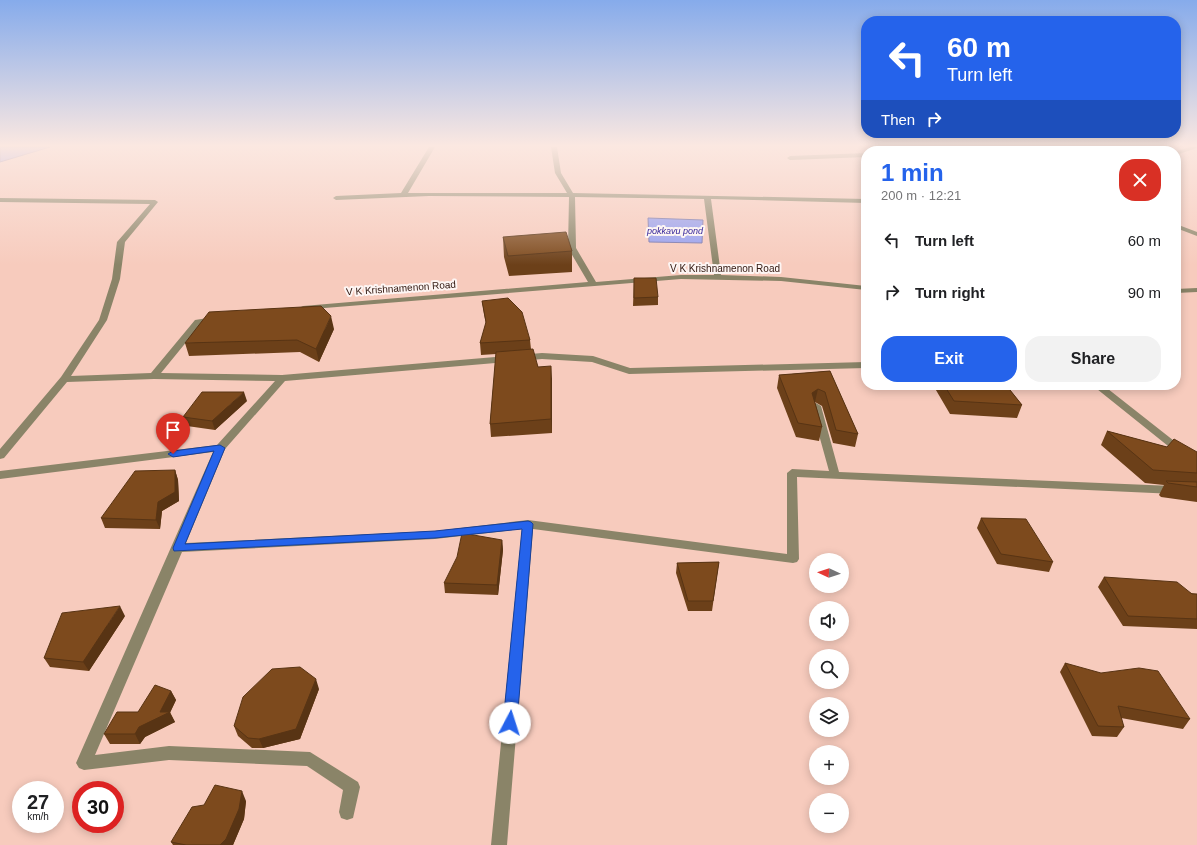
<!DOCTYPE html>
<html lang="en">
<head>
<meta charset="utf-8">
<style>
  :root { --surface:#fff; --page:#f2f2f2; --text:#202124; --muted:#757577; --accent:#2563eb }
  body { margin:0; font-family:Arial,sans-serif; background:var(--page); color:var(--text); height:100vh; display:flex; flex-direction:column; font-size:15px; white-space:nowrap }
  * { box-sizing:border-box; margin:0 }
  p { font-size:13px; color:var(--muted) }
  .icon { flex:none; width:22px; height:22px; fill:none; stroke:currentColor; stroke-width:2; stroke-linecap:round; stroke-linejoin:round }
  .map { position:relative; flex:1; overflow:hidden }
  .panel { position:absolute; left:861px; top:146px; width:320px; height:244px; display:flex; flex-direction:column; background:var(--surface); border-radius:16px; box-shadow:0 2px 10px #0003 }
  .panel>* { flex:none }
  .banner { position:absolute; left:861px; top:16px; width:320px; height:122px; border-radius:16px; box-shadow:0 2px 10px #0003; background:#2563eb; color:#fff; overflow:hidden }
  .needle { width:26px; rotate:273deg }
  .fabs { position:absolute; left:809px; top:553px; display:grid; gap:8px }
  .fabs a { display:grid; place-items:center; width:40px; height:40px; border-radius:50%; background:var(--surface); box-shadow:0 2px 10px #0003; font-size:20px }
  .speed { position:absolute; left:12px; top:781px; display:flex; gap:8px; font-size:20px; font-weight:700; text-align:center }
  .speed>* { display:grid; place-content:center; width:52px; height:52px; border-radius:50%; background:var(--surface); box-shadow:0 2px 10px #0003; line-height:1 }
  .speed small { font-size:10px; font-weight:400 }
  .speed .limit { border:6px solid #d22; background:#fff; color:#111 }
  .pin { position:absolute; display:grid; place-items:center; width:34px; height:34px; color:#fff; margin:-41px -17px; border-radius:50% 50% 50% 0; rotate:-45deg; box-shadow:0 0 4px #0007 }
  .pin .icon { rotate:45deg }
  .me { position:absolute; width:44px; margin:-22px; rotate:5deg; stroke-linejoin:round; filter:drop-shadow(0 0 3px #0008) }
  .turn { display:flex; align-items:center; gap:14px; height:84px; padding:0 20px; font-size:18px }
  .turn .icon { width:52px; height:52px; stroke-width:2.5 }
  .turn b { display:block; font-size:28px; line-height:34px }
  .then { display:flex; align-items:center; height:38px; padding:0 20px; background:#0003; gap:8px; font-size:15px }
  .round { display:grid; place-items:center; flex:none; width:42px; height:42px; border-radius:16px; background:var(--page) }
  .overview { display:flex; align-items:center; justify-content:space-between; height:68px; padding:0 20px }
  h1 { font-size:24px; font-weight:700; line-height:30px; color:var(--accent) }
  .cta { display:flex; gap:8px; margin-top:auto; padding:8px 20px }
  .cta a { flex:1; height:46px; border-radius:16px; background:var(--accent); color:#fff; font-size:16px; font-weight:700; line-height:46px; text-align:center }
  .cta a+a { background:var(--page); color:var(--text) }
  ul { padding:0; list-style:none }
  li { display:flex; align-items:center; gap:12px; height:52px; padding:0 20px }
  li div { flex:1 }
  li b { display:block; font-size:15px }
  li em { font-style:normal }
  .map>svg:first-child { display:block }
  .water { fill:#939df0; stroke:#7675ac }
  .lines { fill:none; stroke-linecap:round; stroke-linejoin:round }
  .minor { fill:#8a8468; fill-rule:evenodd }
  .wall { fill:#6c4019 }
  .shaded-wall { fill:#583414 }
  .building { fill:#7d4a1d; stroke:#583414 }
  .route { fill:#2563eb; stroke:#184099 }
  .labels { text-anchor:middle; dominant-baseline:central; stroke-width:4; stroke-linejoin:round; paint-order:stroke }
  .far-water-label { font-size:9px; font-style:italic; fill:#2f1e96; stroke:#fdf5f3 }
  .street-label { font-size:10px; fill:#31170f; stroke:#fdf5f3 }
</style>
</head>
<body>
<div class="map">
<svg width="1197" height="845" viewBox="0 0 1197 845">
  <rect width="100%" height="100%" fill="#f7cbbd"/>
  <path class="water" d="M 0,147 L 50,147 L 0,162 Z
    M 648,218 L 703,220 L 702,243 L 649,242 Z"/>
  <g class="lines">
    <path class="minor" d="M 429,147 L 435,147 L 408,193 L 567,193 L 555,173 L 551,147 L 557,147 L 561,173 L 573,193 L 866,199 L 866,203 L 711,199 L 721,275 L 781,277 L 866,286 L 866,290 L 781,281 L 681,279 L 300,310 L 299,308 L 303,306 L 588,282 L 568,248 L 569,197 L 429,196 L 336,200 L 333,198 L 336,196 L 401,193 ZM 575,197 L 704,199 L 714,275 L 681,275 L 596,282 L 576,248 Z
      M 954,147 L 961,147 L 966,151 L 959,151 Z
      M 1060,147 L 1067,147 L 1071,151 L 1064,151 Z
      M 1190,147 L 1197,147 L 1197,148 L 1176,155 L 1176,151 Z
      M 866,153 L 866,157 L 790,160 L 787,158 L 790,156 Z
      M 0,198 L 155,200 L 158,202 L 125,242 L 120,279 L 107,320 L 71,376 L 151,373 L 195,320 L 214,317 L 218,320 L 217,322 L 201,324 L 161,373 L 282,375 L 542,353 L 593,356 L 630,368 L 866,362 L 866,368 L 629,374 L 592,362 L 542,359 L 285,381 L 225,449 L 186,543 L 435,531 L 528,520 L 787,554 L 787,473 L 792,469 L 829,471 L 811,406 L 816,403 L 821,406 L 839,472 L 1197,487 L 1197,495 L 797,477 L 799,559 L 797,562 L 793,563 L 533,529 L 507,845 L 491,845 L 522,529 L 435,539 L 182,552 L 95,755 L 169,746 L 310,752 L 358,782 L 360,787 L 353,818 L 347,820 L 341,818 L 339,812 L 343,790 L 307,766 L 169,760 L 84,770 L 79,768 L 76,763 L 213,452 L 0,479 L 0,471 L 217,445 L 275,381 L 154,379 L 67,382 L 4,458 L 0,459 L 0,449 L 61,377 L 99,320 L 112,279 L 117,242 L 150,204 L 0,202 Z
      M 1176,224 L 1197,232 L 1197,236 L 1176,228 Z
      M 1197,288 L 1197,292 L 1176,293 L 1176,289 Z
      M 1092,385 L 1103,385 L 1197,459 L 1197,467 L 1193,466 Z"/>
  </g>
  <path class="wall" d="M 503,237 L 572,251 L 572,272 L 509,276 L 504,257 Z
    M 634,278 L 658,297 L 658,305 L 633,306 Z
    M 482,301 L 530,340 L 531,349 L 538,367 L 552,379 L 552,433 L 491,437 L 490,424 L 496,354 L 481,355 L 480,343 L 486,324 L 484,314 Z
    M 334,329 L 319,362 L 300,352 L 189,356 L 185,343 Z
    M 830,371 L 858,434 L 855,447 L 833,443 L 822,406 L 815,402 L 822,427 L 819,441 L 796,437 L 777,388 L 779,375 Z
    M 933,385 L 1006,385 L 1022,405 L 1017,418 L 950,414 Z
    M 247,401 L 215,430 L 187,426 L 183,417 Z
    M 1107,431 L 1167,447 L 1197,452 L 1197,502 L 1161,497 L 1159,495 L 1164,485 L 1145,483 L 1101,445 Z
    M 175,470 L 178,480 L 179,501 L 162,511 L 160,529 L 105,528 L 101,518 Z
    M 981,518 L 1053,562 L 1049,572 L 997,564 L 977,528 Z
    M 502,540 L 503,550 L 498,595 L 445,593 L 444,583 Z
    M 719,562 L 712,611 L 688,611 L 676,573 L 677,563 Z
    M 1104,577 L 1197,594 L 1197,629 L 1123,626 L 1098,587 Z
    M 125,616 L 89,671 L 50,667 L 44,658 Z
    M 1065,663 L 1190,719 L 1183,729 L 1121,718 L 1124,727 L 1117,737 L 1092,736 L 1060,672 Z
    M 319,689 L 300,739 L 263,748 L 252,748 L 238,736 L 234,726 Z
    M 171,691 L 176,700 L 170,712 L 175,722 L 145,737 L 140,744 L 110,744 L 104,734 L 138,712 Z
    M 246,801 L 244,819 L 233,845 L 173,845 L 171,842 Z"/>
  <path class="shaded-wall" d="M 331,316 L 334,329 L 319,362 L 316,349 Z
    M 551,366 L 552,379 L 552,433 L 551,419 Z
    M 818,389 L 815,402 L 810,406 L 812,393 Z
    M 244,392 L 247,401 L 215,430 L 212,421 Z
    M 175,470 L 178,480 L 179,501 L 162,511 L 160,529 L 156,520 L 158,502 Z
    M 502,540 L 503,550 L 498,595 L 497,585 Z
    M 120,606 L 125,616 L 89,671 L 83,662 Z
    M 316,679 L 319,689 L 300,739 L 263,748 L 259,739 Z
    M 171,691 L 176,700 L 170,713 L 175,722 L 145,737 L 140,744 L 135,734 L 139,727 L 160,712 Z
    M 242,791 L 246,801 L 244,819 L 233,845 L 220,845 Z"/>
  <path class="building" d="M 566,232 L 572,251 L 508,256 L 503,237 Z
    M 634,278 L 656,278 L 658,297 L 634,298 Z
    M 508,298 L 522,312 L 530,340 L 480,343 L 486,322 L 482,301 Z
    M 321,306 L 331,316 L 316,349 L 297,340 L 185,343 L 209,312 Z
    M 533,349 L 538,367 L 551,366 L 551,419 L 490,424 L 496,352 Z
    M 830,371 L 858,434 L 836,430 L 825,392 L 818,389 L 812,393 L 822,427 L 798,423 L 779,375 Z
    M 944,385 L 1006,385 L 1022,405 L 954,401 Z
    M 202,392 L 244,392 L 212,421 L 183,417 Z
    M 1107,431 L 1167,447 L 1174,439 L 1197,452 L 1197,473 L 1153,470 Z
    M 175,470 L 175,492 L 158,502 L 156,520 L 101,518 L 135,471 Z
    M 1166,481 L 1197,482 L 1197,487 L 1168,483 Z
    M 981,518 L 1026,519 L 1053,562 L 1001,554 Z
    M 462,533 L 502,540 L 497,585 L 444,583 L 457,557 Z
    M 719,562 L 713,601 L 688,601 L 677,563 Z
    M 1104,577 L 1177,582 L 1192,594 L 1197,594 L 1197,619 L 1128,616 Z
    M 120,606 L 83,662 L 44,658 L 62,613 Z
    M 1065,663 L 1101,673 L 1139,668 L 1158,671 L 1190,719 L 1118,706 L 1124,727 L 1098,726 Z
    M 300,667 L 316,679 L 296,729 L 259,739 L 248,738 L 234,726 L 243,697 L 272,669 Z
    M 155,685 L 171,691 L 160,712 L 170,712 L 139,727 L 135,734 L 104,734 L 117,712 L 138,712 Z
    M 215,785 L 242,791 L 239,809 L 226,839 L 220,845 L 186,845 L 171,842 L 192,807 L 204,805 Z"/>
  <linearGradient id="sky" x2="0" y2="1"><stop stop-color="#86abeb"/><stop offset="0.55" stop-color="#fbe8e1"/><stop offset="1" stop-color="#fbe8e1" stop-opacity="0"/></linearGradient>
  <rect width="1197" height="265" fill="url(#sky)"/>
  <path class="route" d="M 220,445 L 225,448 L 185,544 L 435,531 L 528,521 L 531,522 L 533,524 L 517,723 L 515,727 L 510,729 L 505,727 L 503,723 L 522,529 L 435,538 L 174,551 L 173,548 L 214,451 L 173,457 L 168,454 L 173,451 Z"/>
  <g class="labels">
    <g class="far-water-label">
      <text x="675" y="231">pokkavu pond</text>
    </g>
    <g class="street-label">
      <text x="725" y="268">V K Krishnamenon Road</text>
      <text transform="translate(401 288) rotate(-4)">V K Krishnamenon Road</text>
    </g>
  </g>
</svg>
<div class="fabs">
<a><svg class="needle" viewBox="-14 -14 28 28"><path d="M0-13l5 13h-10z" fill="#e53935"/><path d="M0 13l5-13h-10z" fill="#757577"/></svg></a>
<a><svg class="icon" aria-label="sound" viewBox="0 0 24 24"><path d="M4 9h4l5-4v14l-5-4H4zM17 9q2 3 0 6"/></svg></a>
<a><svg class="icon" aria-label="search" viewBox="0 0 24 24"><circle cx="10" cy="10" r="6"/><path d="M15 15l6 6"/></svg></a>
<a><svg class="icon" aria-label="layers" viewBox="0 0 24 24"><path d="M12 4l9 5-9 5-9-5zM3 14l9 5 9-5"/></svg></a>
<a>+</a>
<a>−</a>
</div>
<div class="speed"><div>27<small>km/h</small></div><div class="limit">30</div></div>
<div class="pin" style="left:173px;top:454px;background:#d93025"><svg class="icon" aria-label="arrive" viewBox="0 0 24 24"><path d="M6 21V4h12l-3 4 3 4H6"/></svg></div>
<svg class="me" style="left:510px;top:723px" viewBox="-20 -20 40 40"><circle r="19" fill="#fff"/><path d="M0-13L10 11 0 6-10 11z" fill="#2563eb"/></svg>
<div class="banner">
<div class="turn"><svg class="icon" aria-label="left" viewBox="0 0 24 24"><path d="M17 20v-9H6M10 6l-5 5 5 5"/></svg><div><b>60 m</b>Turn left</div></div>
<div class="then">Then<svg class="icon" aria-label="right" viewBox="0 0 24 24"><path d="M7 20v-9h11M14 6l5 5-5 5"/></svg></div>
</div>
<section class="panel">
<div class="overview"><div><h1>1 min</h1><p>200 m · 12:21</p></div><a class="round" style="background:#d93025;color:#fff"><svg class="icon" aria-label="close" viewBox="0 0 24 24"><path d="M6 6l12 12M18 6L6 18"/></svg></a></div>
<ul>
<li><svg class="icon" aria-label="left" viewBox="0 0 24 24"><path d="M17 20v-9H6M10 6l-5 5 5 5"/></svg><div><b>Turn left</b></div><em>60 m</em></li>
<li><svg class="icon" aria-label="right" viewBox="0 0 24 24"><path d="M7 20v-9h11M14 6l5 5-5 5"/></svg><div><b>Turn right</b></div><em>90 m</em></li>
</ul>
<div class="cta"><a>Exit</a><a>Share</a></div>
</section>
</div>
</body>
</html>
